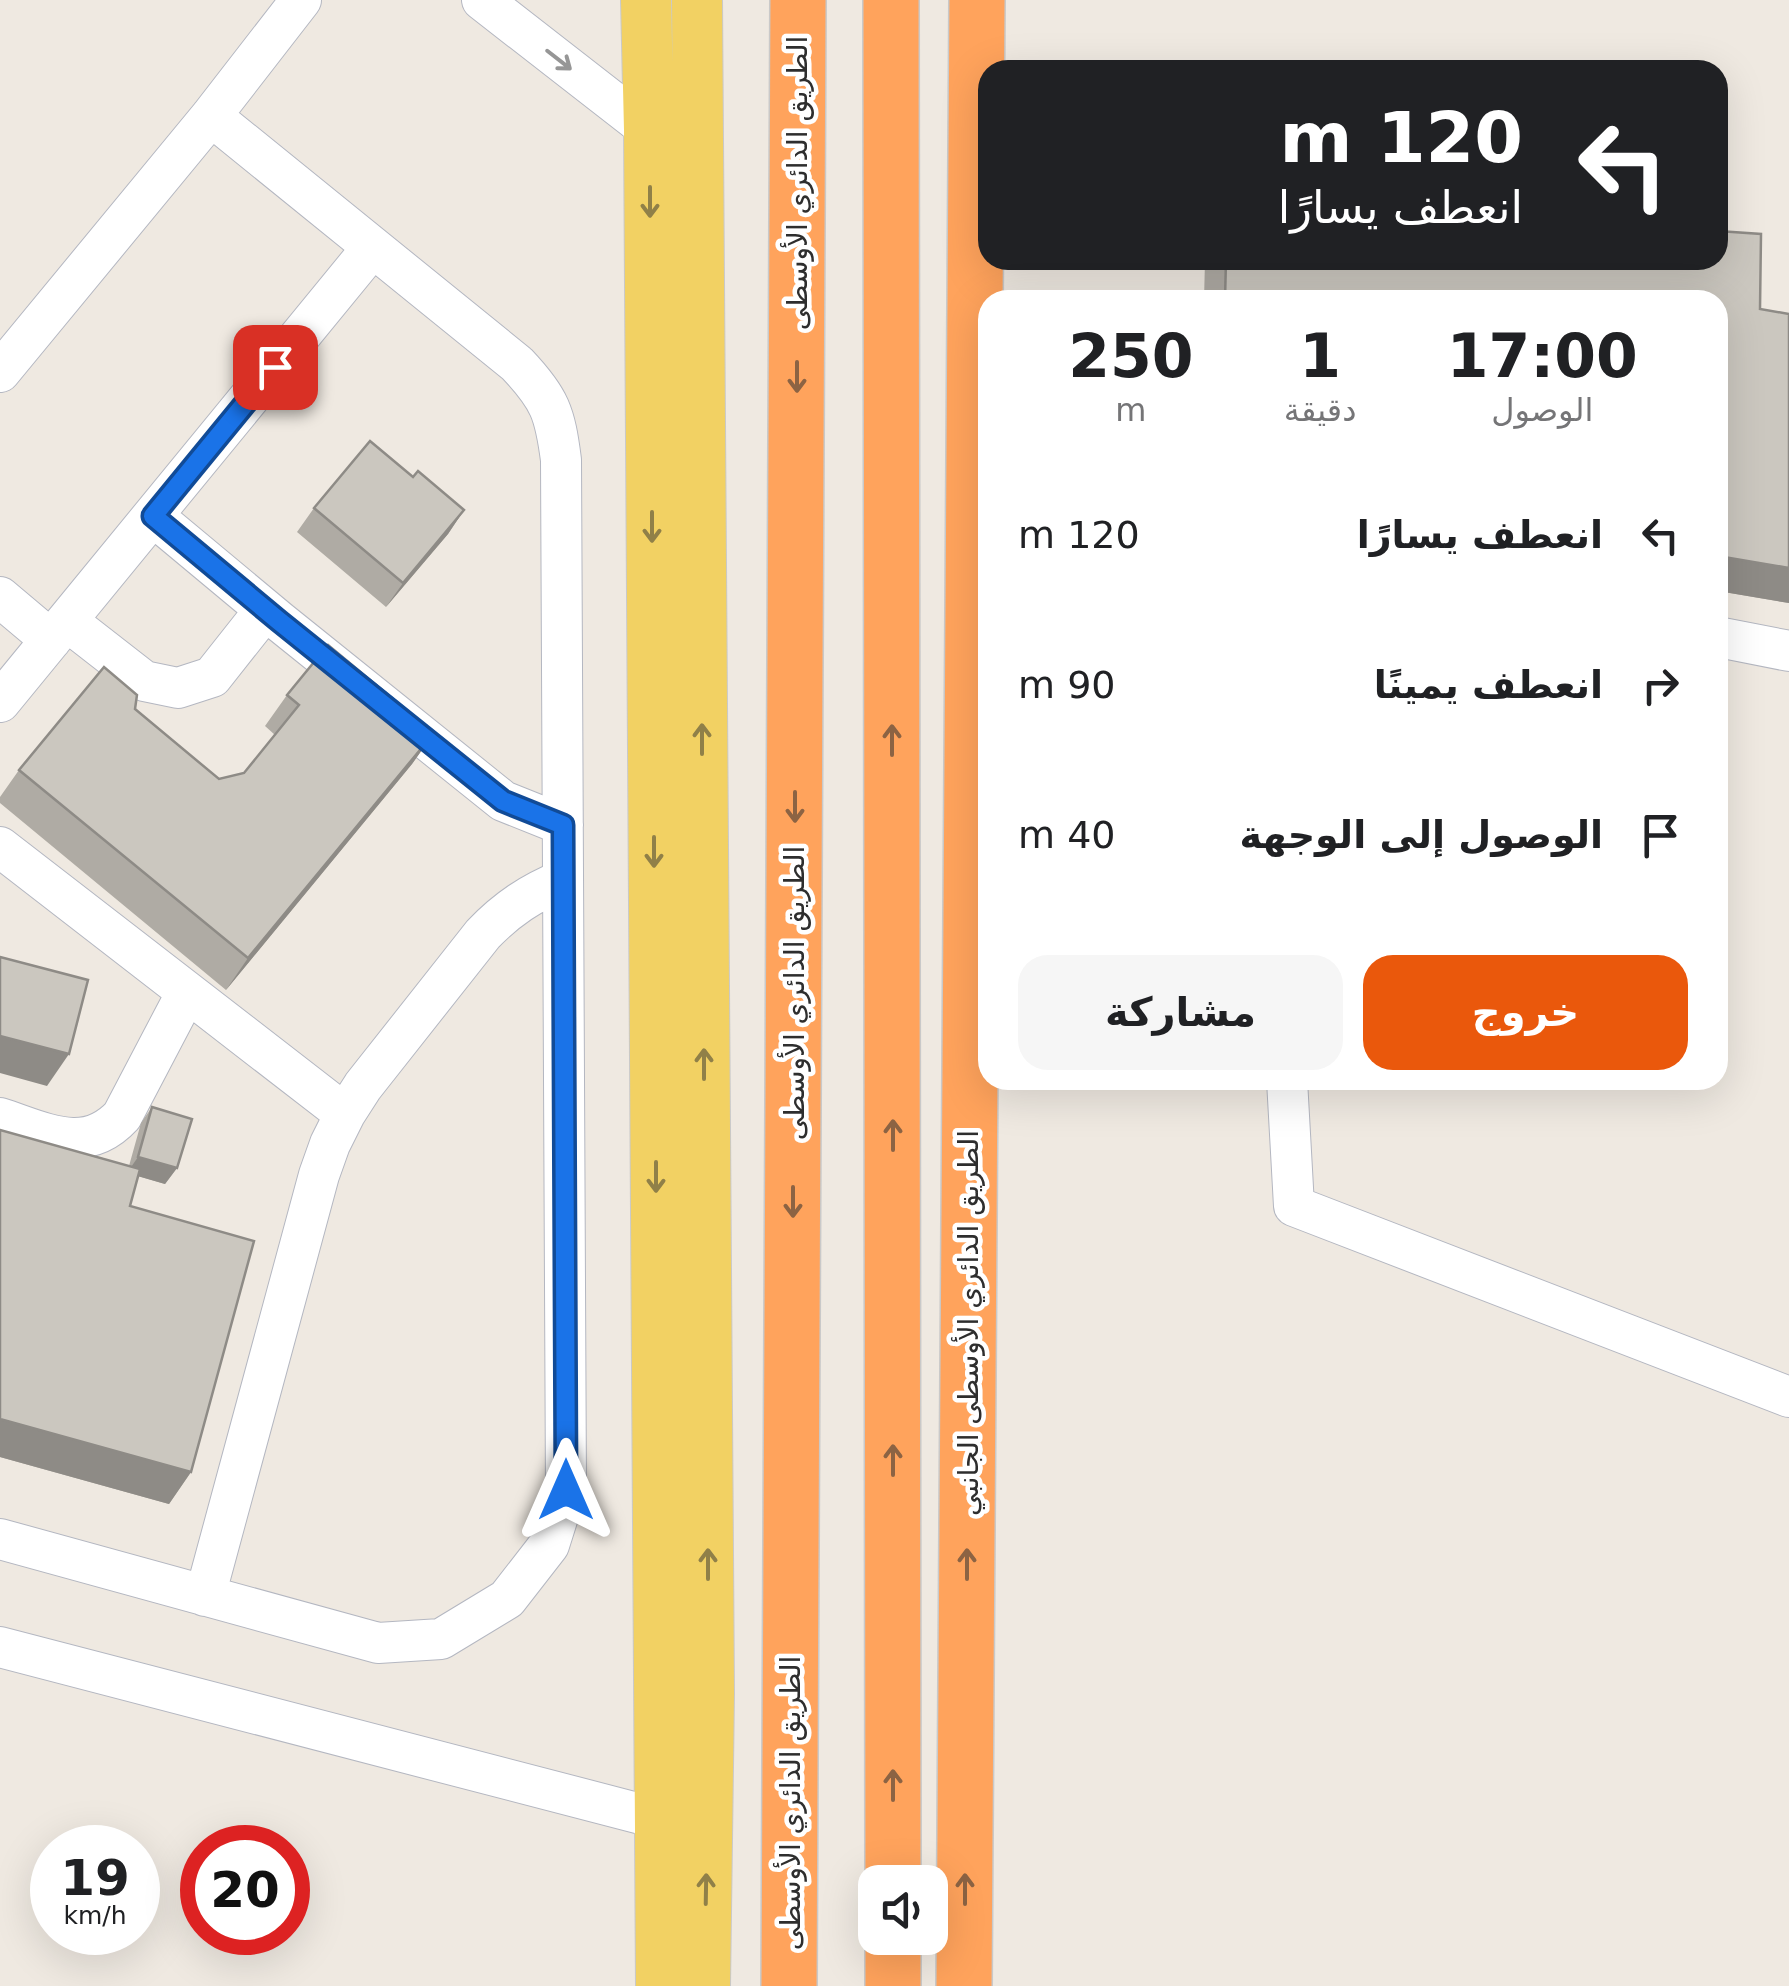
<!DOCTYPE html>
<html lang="ar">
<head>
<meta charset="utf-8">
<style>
  :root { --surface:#fff; --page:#f6f6f6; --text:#202124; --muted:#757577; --accent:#ea580c }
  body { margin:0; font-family:"DejaVu Sans",Vazirmatn,sans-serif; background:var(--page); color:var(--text); direction:rtl; height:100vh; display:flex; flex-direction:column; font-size:38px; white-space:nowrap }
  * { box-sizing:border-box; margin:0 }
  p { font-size:32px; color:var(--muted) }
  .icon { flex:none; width:55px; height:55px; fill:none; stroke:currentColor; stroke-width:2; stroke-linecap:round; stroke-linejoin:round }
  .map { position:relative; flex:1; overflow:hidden; direction:ltr }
  .side { position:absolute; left:978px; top:290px; width:750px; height:800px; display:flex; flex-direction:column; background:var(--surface); border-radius:30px; box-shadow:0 10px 40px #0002; direction:rtl }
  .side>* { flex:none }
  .banner { position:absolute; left:978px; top:60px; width:750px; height:210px; border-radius:30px; box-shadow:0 10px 40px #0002; direction:rtl; background:#202124; color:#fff; overflow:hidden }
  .tools { position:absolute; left:858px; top:1865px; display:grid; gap:20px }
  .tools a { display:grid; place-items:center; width:90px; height:90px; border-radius:20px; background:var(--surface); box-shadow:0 10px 40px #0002; font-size:50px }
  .speed { position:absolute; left:30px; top:1825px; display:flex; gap:20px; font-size:50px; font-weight:700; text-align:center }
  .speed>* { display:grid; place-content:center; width:130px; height:130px; border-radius:50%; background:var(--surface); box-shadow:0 10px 40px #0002; line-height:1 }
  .speed small { font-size:25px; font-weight:400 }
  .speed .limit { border:15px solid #d22; background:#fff; color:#111 }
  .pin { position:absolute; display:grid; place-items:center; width:85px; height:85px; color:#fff; margin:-42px; border-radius:20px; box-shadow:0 5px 15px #0006 }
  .me { position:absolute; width:110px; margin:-55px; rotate:0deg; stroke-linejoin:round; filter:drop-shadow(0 0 8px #0008) }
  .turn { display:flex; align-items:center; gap:35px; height:210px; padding:0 40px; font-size:45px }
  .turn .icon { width:130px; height:130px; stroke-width:2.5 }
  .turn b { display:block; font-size:70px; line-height:85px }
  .eta { display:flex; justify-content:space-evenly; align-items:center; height:170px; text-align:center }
  .eta b { font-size:60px; font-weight:700; line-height:70px }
  .button { display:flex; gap:20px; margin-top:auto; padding:20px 40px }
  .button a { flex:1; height:115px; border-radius:30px; background:var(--accent); color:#fff; font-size:40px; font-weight:700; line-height:115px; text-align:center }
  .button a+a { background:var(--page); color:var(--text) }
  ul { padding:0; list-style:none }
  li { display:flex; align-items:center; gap:30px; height:150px; padding:0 40px }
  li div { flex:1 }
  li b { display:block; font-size:38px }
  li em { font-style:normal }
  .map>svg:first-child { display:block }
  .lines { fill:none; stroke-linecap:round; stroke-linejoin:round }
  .minor-casing { stroke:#b4b7c1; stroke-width:42 }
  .major-casing { stroke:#c9c9c9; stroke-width:52 }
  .highway-casing { stroke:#c9c9c9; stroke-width:58 }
  .minor { stroke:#fff; stroke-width:40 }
  .major { stroke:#f2d163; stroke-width:50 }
  .highway { stroke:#ffa35c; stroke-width:55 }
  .wall { fill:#afaba4 }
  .shaded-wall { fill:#8e8b86 }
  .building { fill:#cbc7bf; stroke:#8e8b86; stroke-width:2.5 }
  .oneway { stroke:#969696 }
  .oneway2 { stroke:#908048 }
  .oneway3 { stroke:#8c6343 }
  .route-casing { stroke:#114b97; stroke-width:25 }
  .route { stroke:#1a73e8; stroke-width:18 }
  .labels { text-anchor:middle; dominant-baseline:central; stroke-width:9; stroke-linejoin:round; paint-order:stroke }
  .street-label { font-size:28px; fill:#2e2e2e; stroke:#fff }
</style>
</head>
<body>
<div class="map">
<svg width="1789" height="1986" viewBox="0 0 1789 1986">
  <rect width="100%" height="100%" fill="#efe9e1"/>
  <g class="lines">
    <g class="minor-casing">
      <path id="minor" d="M 482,0 L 649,130
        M 0,372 L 211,116 L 301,0
        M 153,516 L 279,621 L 503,801 L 563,825
        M 0,597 L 51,640
        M 67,621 L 144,681 L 178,688 L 212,677 L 265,610
        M 1718,637 L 1789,651
        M 0,702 L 372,248
        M 0,847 L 345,1114
        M 1287,1080 L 1294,1206 L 1789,1397
        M 0,1118 C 44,1132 85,1156 122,1116 L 187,992
        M 0,1539 L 378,1643 L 441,1639 L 507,1599 L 549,1545 L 566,1491 L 561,460 C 555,413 550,399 517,364 L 211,116
        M 205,1596 L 319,1175 L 330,1144 L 345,1114 L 363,1086 L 483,934 C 507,909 531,893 563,880
        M 0,1647 L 660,1819"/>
    </g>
    <g class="major-casing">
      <path id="major" d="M 646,0 L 649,130 L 661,1986
        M 697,0 L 709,1694 L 705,1986"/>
    </g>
    <g class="highway-casing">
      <path id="highway" d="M 891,0 L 893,1882
        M 893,1938 L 893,1986
        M 789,1986 L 798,0
        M 964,1986 L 977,0"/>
    </g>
    <use href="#minor" class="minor"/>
    <use href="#major" class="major"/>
    <use href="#highway" class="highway"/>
  </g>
  <path class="wall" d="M 1205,260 L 1718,260 L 1760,309 L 1789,314 L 1789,603 L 1718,591 L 1718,300 L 1204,300 Z
    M 413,477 L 464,510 L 448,534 L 386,607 L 297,532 L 314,508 Z
    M 287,695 L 434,733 L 412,764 L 226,990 L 0,803 L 0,797 L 19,770 L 135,709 L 219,779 L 244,773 L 275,735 L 265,726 Z
    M 152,1107 L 177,1168 L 165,1184 L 138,1176 L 130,1206 L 191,1472 L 169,1504 L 0,1457 L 0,1130 L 129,1166 L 141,1123 Z"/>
  <path class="shaded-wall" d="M 464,510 L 448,534 L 386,607 L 403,583 Z
    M 1718,556 L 1789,568 L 1789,603 L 1718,591 Z
    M 434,733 L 412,764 L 226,990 L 248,958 Z
    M 0,1036 L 69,1054 L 47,1086 L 0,1073 Z
    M 138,1157 L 177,1168 L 165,1184 L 127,1173 Z
    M 0,1419 L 191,1472 L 169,1504 L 0,1457 Z"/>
  <path class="building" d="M 1718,231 L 1761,234 L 1760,309 L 1789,314 L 1789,568 L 1718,556 L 1718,300 L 1225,300 L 1226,260 L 1718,260 Z
    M 370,441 L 413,477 L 418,471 L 464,510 L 403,583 L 314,508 Z
    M 328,645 L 434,733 L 248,958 L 19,770 L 104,667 L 137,695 L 135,709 L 219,779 L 244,773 L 299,705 L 287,695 Z
    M 0,957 L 88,980 L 69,1054 L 0,1036 Z
    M 152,1107 L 192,1119 L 177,1168 L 138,1157 Z
    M 0,1130 L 140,1169 L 130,1206 L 254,1241 L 191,1472 L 0,1419 Z"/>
  <defs><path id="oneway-shaft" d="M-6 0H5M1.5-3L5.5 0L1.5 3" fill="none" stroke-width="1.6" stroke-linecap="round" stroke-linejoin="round" transform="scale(2.5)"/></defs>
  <use class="oneway" href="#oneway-shaft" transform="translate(559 60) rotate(38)"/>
  <g class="oneway2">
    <use href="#oneway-shaft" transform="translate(650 202) rotate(90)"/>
    <use href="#oneway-shaft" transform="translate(652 527) rotate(90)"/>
    <use href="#oneway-shaft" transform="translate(702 739) rotate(-90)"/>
    <use href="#oneway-shaft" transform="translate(654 852) rotate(90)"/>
    <use href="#oneway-shaft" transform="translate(704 1064) rotate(-90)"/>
    <use href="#oneway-shaft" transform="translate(656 1177) rotate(90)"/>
    <use href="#oneway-shaft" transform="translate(708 1564) rotate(-90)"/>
    <use href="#oneway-shaft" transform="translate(706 1889) rotate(-89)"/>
  </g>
  <g class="oneway3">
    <use href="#oneway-shaft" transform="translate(797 377) rotate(90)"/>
    <use href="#oneway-shaft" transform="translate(892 740) rotate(-90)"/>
    <use href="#oneway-shaft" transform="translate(795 807) rotate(90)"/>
    <use href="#oneway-shaft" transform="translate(893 1135) rotate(-90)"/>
    <use href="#oneway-shaft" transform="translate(793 1202) rotate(90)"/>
    <use href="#oneway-shaft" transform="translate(893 1460) rotate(-90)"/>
    <use href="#oneway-shaft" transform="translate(967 1564) rotate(-90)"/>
    <use href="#oneway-shaft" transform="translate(893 1785) rotate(-90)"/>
    <use href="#oneway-shaft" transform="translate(965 1889) rotate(-90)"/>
  </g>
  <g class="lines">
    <g class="route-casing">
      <path id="route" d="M 275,367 L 153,516 L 279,621 L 503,801 L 563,825 L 566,1490"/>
    </g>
    <use href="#route" class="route"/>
  </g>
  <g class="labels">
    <g class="street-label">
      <text transform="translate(797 183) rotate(-90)">الطريق الدائري الأوسطى</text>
      <text transform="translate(794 993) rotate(-90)">الطريق الدائري الأوسطى</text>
      <text transform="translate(968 1323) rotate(-90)">الطريق الدائري الأوسطى الجانبي</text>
      <text transform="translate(790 1803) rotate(-90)">الطريق الدائري الأوسطى</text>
    </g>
  </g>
</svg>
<div class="tools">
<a><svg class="icon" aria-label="sound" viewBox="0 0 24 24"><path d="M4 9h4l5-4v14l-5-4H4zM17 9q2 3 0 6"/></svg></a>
</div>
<div class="speed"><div>19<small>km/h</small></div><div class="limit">20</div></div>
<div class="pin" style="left:275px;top:367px;background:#d93025"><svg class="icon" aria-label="arrive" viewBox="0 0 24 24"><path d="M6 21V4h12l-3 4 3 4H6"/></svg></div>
<svg class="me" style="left:566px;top:1490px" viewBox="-20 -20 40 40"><path d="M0-17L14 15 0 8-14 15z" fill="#1a73e8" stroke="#fff" stroke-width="4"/></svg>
<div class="banner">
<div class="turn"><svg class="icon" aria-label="left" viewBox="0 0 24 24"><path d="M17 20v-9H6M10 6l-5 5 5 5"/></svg><div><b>120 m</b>انعطف يسارًا</div></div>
</div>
<section class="side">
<div class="eta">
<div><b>17:00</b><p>الوصول</p></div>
<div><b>1</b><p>دقيقة</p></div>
<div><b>250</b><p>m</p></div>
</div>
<ul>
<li><svg class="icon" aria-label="left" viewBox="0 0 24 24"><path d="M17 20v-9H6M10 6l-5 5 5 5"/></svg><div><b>انعطف يسارًا</b></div><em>120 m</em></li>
<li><svg class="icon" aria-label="right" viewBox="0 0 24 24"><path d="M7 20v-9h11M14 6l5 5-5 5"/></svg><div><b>انعطف يمينًا</b></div><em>90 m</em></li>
<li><svg class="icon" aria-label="arrive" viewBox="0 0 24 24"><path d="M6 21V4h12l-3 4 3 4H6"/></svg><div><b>الوصول إلى الوجهة</b></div><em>40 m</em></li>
</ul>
<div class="button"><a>خروج</a><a>مشاركة</a></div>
</section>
</div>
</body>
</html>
